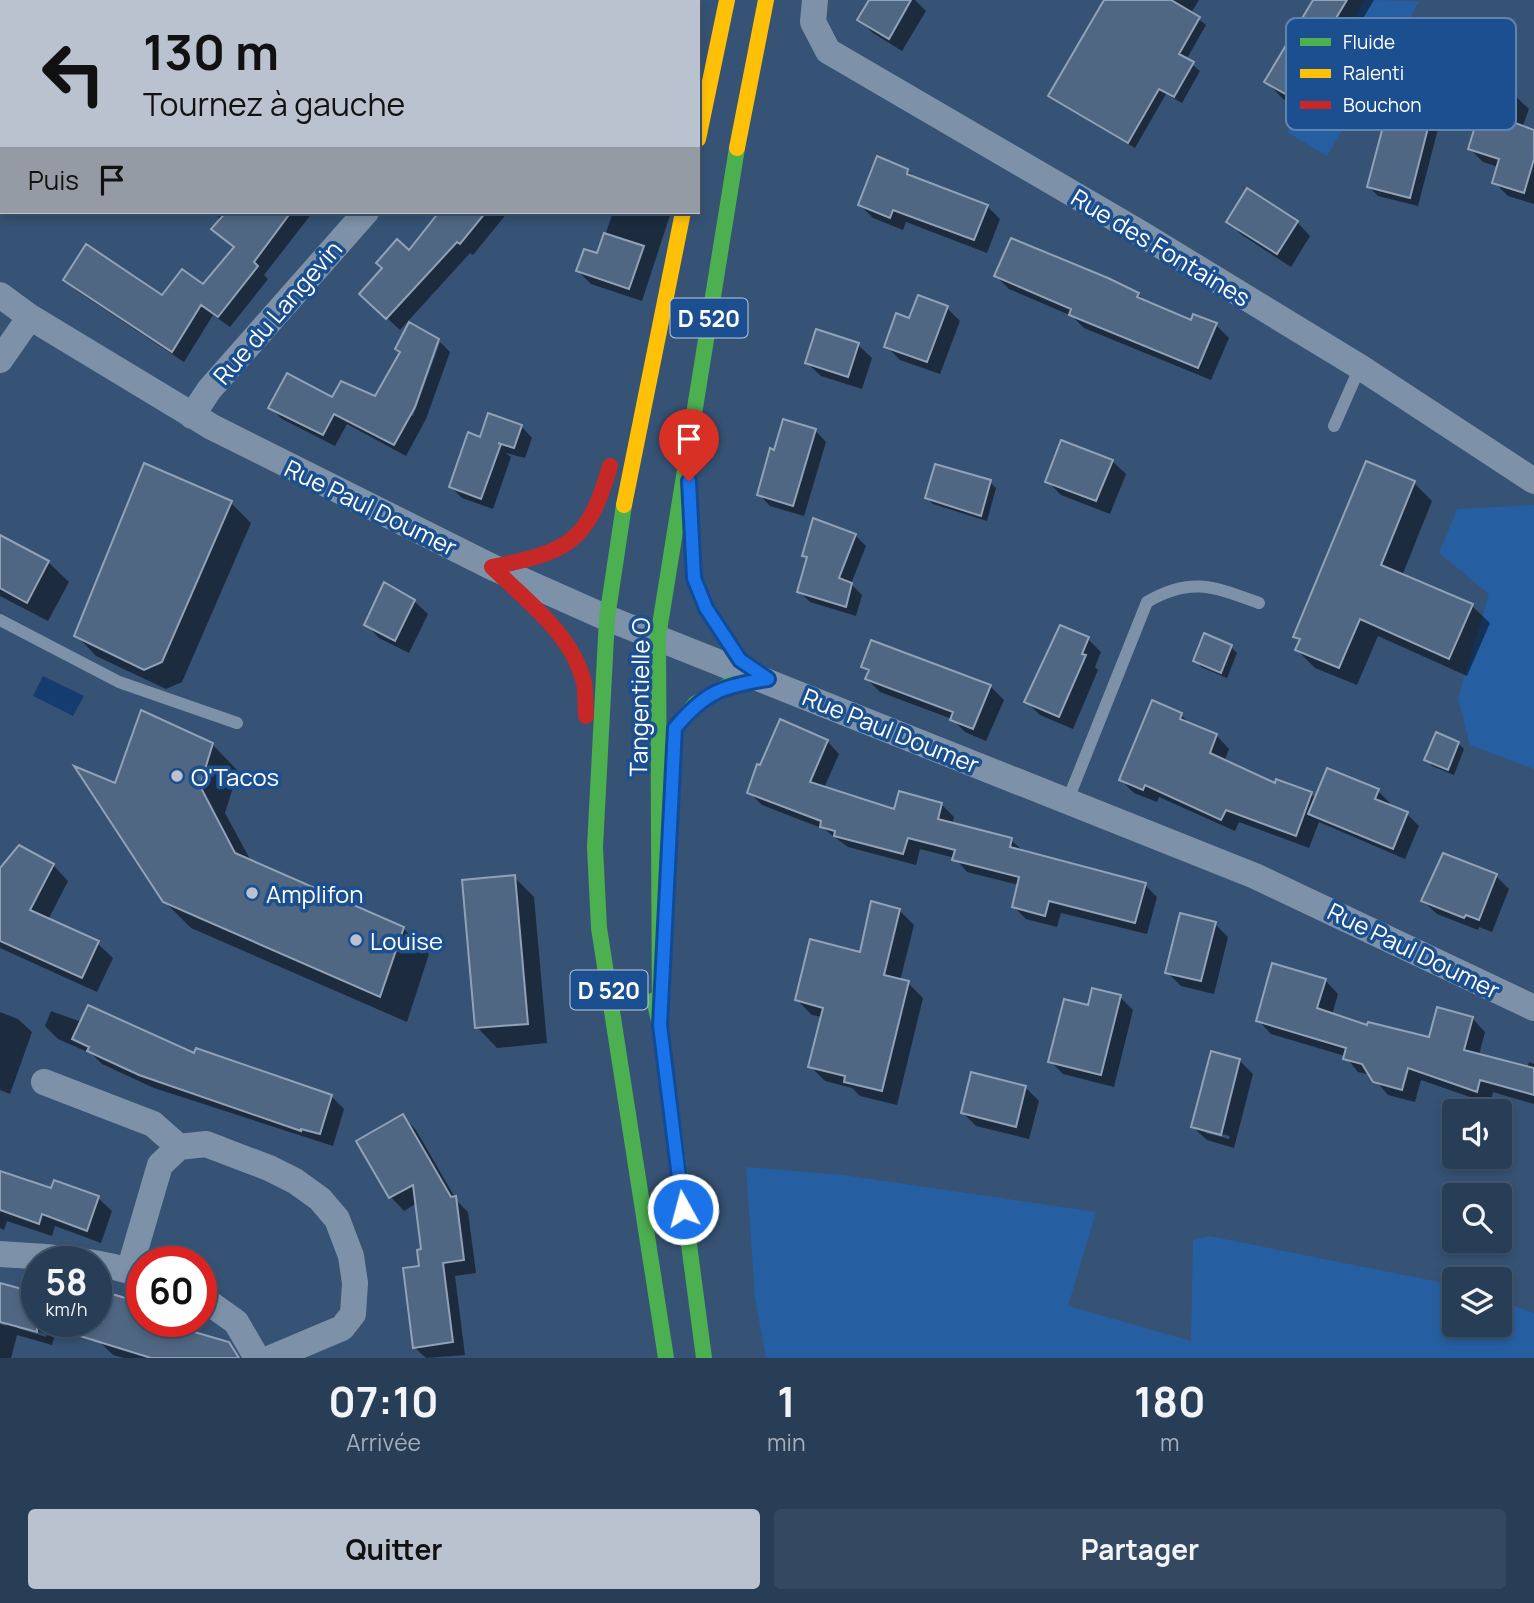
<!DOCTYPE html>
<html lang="fr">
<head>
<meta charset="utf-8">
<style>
  :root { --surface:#283e57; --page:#344961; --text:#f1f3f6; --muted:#a5aeba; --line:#44576d; --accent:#b9c2ce }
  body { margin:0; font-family:Manrope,sans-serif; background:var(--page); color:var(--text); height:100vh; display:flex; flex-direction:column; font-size:26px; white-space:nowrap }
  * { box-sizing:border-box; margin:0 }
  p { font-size:23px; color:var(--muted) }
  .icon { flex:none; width:38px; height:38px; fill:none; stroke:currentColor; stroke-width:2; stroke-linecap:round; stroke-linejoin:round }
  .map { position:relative; height:1358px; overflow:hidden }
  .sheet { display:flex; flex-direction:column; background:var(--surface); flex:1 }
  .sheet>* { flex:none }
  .banner { position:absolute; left:0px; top:0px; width:700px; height:214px; box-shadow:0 4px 10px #0003,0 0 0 2px var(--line); background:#b9c2ce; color:#111; overflow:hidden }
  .tools { position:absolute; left:1442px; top:1099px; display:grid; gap:14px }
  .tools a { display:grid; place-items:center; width:70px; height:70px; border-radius:7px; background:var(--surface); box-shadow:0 4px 10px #0003,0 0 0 2px var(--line); font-size:35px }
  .speed { position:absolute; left:21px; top:1246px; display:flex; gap:14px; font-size:35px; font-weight:700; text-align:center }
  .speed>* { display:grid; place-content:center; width:91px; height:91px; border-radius:50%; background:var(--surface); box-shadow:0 4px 10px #0003,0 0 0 2px var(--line); line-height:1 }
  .speed small { font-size:18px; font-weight:400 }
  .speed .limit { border:10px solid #d22; background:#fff; color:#111 }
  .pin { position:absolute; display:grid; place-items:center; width:60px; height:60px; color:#fff; margin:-72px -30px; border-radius:50% 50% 50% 0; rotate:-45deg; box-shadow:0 0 7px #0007 }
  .pin .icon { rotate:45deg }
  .me { position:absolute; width:77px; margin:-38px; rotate:353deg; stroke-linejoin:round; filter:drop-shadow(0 0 5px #0008) }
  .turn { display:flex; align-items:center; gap:24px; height:147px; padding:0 28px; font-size:32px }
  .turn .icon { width:91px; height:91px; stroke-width:2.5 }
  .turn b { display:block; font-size:49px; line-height:60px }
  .then { display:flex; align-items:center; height:66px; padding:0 28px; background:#0003; gap:14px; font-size:26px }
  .eta { display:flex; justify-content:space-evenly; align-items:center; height:119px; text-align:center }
  .eta b { font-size:42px; font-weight:700; line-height:49px }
  .primary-button { display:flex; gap:14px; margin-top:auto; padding:14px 28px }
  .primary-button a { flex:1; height:80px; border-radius:7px; background:var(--accent); color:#111; font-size:28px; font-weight:700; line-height:80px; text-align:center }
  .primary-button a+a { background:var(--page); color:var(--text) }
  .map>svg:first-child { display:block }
  .green { fill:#265fa1 }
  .water { fill:#153c6e }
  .shadow { fill:#0007; fill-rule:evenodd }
  .building { fill:#506783; stroke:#92a2b6; stroke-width:2 }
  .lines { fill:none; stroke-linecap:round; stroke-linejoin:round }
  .lane { stroke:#7d92a8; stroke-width:12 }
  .street { stroke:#7d92a8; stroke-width:26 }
  .fast { stroke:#4caf50; stroke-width:16 }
  .slow { stroke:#ffc107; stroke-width:16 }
  .jam { stroke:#c62828; stroke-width:16 }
  .route-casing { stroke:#114b97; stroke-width:18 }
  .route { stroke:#1a73e8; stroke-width:12 }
  .poi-dot { fill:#b9c2ce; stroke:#1b4f8f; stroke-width:2.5 }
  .labels { text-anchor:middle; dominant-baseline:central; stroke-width:7; stroke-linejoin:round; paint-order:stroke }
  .shield { fill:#1b4f8f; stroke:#bbcadd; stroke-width:2 }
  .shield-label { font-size:23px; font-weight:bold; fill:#fff }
  .street-label { font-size:24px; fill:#fff; stroke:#1b4f8f }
  .poi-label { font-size:24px; fill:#fff; stroke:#1b4f8f; text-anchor:start }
  .key { fill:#1b4f8f; stroke:#5f84b1; stroke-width:2 }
  .key-label { font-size:19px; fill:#fff }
</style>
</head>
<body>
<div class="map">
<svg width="1534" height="1358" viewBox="0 0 1534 1358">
  <rect width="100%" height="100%" fill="#365274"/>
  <path class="green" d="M 1365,0 L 1419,1 L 1374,82 L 1332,58 Z
    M 1327,65 L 1367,89 L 1327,156 L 1287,132 Z
    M 1534,505 L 1534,769 L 1470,745 L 1458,698 L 1489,594 L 1439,553 L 1457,509 Z
    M 746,1167 L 843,1175 L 1096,1212 L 1068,1306 L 1191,1341 L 1193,1240 L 1209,1236 L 1454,1285 L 1454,1325 L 1500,1325 L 1500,1301 L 1534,1313 L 1534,1358 L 766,1358 L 755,1298 Z"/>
  <path class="water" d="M 43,676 L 84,696 L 73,716 L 33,696 Z"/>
  <path class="shadow" d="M 115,0 L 147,0 L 150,2 L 113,2 Z
    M 871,0 L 915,0 L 926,11 L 902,51 L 873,33 L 860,20 Z
    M 1106,0 L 1199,0 L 1191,13 L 1206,25 L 1186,60 L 1200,71 L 1182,103 L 1166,94 L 1135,148 L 1050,96 Z
    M 1313,0 L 1374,0 L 1307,113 L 1283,99 L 1266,81 Z
    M 1442,71 L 1451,79 L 1418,206 L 1378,196 L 1369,187 L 1397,124 Z
    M 1515,96 L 1529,109 L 1522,128 L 1534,132 L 1534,204 L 1508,196 L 1494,182 L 1498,167 L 1483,162 L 1470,149 Z
    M 907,170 L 917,180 L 987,206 L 1000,219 L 987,253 L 906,222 L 903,230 L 873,218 L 860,205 Z
    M 219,212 L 313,212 L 264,275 L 268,279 L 230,327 L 213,315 L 184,362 L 77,291 L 66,280 L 162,297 L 204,286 L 235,248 L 214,229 L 221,220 L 217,215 Z
    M 441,212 L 508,212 L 473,255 L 470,253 L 400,330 L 374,306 L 409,252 Z
    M 613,212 L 671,212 L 642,301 L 591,284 L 578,271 L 598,256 Z
    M 1229,222 L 1297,222 L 1310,236 L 1291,267 L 1242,235 Z
    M 996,276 L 1138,294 L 1146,303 L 1192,322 L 1216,325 L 1229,338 L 1211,380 L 1084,328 L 1072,316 L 1009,289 Z
    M 947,308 L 960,321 L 940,374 L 900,360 L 886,346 L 910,320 Z
    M 410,324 L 439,342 L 436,342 L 410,415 L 413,416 L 440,342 L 450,352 L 426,419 L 406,456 L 347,424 L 335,446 L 282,419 L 270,407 L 287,375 L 332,399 L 342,383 L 375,398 L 401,353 L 397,349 Z
    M 858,345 L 872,358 L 862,389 L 821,376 L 807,363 Z
    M 521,426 L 532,438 L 525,458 L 506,453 L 511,457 L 493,509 L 462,498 L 451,487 L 481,439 Z
    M 815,430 L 826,442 L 804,516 L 770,506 L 759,494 L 775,452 Z
    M 1112,461 L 1126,474 L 1110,514 L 1061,495 L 1047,481 Z
    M 1367,463 L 1414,483 L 1432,501 L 1402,576 L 1472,606 L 1490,623 L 1467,676 L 1378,636 L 1357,685 L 1315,668 L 1297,650 L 1301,642 L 1295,636 Z
    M 990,482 L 996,488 L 987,521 L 933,504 L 927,498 Z
    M 231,503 L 251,523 L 182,682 L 166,689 L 96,656 L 76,635 Z
    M 855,535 L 866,546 L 851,584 L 862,595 L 856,616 L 810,602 L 799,591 L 808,559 L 804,555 Z
    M 0,536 L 48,562 L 69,582 L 48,621 L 0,596 Z
    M 414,601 L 428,614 L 409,653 L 379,638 L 366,624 Z
    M 1088,639 L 1101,652 L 1095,667 L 1098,670 L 1073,729 L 1040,715 L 1026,701 L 1051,643 Z
    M 1231,647 L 1237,653 L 1227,678 L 1201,667 L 1195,660 Z
    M 863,667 L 990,686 L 1004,700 L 986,741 L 965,732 L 952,719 L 880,692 L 867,679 L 869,673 Z
    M 1153,703 L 1181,715 L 1192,726 L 1216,735 L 1229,749 L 1224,762 L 1276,785 L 1311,794 L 1316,799 L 1378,791 L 1390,803 L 1389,807 L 1407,814 L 1419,826 L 1405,859 L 1319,822 L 1309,848 L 1239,822 L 1235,831 L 1159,797 L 1157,802 L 1134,793 L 1121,780 Z
    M 827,741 L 839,754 L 824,788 L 895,811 L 941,804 L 954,817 L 952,825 L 1011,840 L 1024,852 L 1145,885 L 1157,897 L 1147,934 L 1061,913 L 1057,927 L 1026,919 L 1013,906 L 1019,885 L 967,872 L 955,858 L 920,849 L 916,865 L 848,847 L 824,829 L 762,805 L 749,792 Z
    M 1458,743 L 1464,749 L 1454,775 L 1432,766 L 1426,759 Z
    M 212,744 L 238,771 L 225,813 L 251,861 L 403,928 L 429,954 L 407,1022 L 191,928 L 164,901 L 116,785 Z
    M 53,865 L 68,881 L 48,920 L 97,943 L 113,958 L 97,992 L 0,948 L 0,871 Z
    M 1496,876 L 1509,889 L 1492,932 L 1479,927 L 1478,930 L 1437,914 L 1423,901 Z
    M 514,877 L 534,897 L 547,1043 L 497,1048 L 477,1027 Z
    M 899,910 L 914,925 L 900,981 L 908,983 L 923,998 L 897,1105 L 860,1096 L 852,1088 L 825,1081 L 810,1066 L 822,1017 L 812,1015 L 797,1000 L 861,954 Z
    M 1215,924 L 1228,937 L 1214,994 L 1181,986 L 1167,972 Z
    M 1325,980 L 1338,994 L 1332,1015 L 1368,1027 L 1430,1039 L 1472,1018 L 1485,1032 L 1479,1055 L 1527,1068 L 1529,1062 L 1534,1064 L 1534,1104 L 1493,1092 L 1490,1104 L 1421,1080 L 1415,1102 L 1388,1095 L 1371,1075 L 1358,1072 L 1345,1056 L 1271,1034 L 1258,1020 Z
    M 1120,997 L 1133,1010 L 1114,1087 L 1063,1074 L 1050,1061 L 1089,1007 Z
    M 51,1011 L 123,1037 L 331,1096 L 344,1109 L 333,1146 L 154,1088 L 102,1064 L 92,1054 L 58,1039 L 45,1026 Z
    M 0,1012 L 18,1019 L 32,1032 L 10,1094 L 0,1090 Z
    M 1240,1061 L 1253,1074 L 1234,1148 L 1207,1140 L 1193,1127 ZM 1206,1130 L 1230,1136 L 1229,1139 L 1206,1133 Z
    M 1025,1087 L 1039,1101 L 1029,1139 L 976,1126 L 963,1113 Z
    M 403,1116 L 416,1130 L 457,1201 L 468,1212 L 476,1273 L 455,1276 L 465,1355 L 426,1358 L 414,1347 L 423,1250 L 417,1203 L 404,1211 L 391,1197 L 359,1141 Z
    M 0,1183 L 98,1198 L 112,1211 L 101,1243 L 55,1226 L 52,1236 L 7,1221 L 4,1230 L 0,1228 Z
    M 59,1321 L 52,1345 L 17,1335 L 11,1358 L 0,1358 L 0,1324 L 7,1326 L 3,1322 ZM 17,1325 L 47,1334 L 46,1337 L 17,1328 Z
    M 142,1321 L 185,1324 L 195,1334 L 235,1358 L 124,1358 L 113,1355 L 99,1341 Z"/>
  <path class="building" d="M 869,0 L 911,0 L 889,39 L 857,20 Z
    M 1104,0 L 1171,0 L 1200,17 L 1179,54 L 1194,62 L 1174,97 L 1159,89 L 1128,143 L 1048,96 Z
    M 1313,0 L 1347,0 L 1289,96 L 1264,82 Z
    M 1412,61 L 1443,69 L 1410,198 L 1367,187 L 1385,119 L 1396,122 Z
    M 1488,85 L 1516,95 L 1507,120 L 1534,130 L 1534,159 L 1524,193 L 1492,183 L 1499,159 L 1468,149 Z
    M 877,156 L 908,169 L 907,174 L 988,205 L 974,240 L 893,210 L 890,218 L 858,205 Z
    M 1247,188 L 1298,221 L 1277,254 L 1226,222 Z
    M 226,212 L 291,212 L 254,262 L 258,266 L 218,317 L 201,305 L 172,352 L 63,280 L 86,244 L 162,295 L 182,269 L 203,284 L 234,247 L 211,229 Z
    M 439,212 L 486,212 L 460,244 L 457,242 L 386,319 L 359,294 L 382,268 L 376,263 L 397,239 L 409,250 Z
    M 604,233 L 644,246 L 629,289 L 576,271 L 584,249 L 597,253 Z
    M 1011,238 L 1108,278 L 1139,293 L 1137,297 L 1191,320 L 1193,314 L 1217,323 L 1198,368 L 1069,315 L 1071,309 L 994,276 Z
    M 918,295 L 948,306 L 927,362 L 884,347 L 896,313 L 909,318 Z
    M 409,322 L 439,339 L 415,407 L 394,445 L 334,414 L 323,435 L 268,408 L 287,373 L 332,397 L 341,381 L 375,396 L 400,352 L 395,349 Z
    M 816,329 L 859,343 L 848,377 L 805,363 Z
    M 488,413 L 522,425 L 514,448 L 498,443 L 501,444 L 481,499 L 449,487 L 468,432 L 480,437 Z
    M 783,419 L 816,429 L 793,506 L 757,495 L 770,448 L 774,450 Z
    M 1061,440 L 1113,460 L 1096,501 L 1045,482 Z
    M 1366,461 L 1415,481 L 1381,565 L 1473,604 L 1449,659 L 1360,619 L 1339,668 L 1295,650 L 1300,639 L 1293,637 Z
    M 144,463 L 232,501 L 162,662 L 144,670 L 74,636 Z
    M 935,464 L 991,480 L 981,516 L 925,498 Z
    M 813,518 L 856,534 L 839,578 L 852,583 L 846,607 L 797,592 L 807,557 L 802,556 Z
    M 0,535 L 49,561 L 27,603 L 0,588 Z
    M 384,582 L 415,600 L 395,641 L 364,625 Z
    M 1060,625 L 1089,637 L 1082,654 L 1086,655 L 1059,717 L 1024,702 Z
    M 1204,633 L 1232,645 L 1221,673 L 1193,661 Z
    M 871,640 L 991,685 L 973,729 L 950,720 L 953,712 L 865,679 L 869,670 L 861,667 Z
    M 1152,700 L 1182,713 L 1180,719 L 1217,734 L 1210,753 L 1275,783 L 1276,779 L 1312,792 L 1296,836 L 1226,810 L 1221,820 L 1145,785 L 1143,790 L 1119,780 Z
    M 141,710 L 213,743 L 200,786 L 235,853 L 404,927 L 380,997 L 163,902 L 74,766 L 115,783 Z
    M 780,719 L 828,740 L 810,782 L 894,809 L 899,791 L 942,803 L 938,819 L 1012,838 L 1010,847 L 1146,883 L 1135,923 L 1049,901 L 1045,916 L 1012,907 L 1019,877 L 952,860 L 955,850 L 908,838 L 903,854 L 834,836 L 835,831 L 820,827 L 821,821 L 747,793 L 757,764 L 760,765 Z
    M 1436,732 L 1459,742 L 1448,770 L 1424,760 Z
    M 1327,768 L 1379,789 L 1375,799 L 1408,812 L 1393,849 L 1308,814 Z
    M 19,845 L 54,864 L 30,910 L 99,941 L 82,978 L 0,941 L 0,868 Z
    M 1443,853 L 1497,874 L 1479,920 L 1466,915 L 1464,918 L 1421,901 Z
    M 515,875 L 528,1024 L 475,1028 L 462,880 Z
    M 871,901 L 900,909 L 884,975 L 909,981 L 882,1091 L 844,1082 L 845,1076 L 808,1067 L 823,1008 L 795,1000 L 810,939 L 860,952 Z
    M 1180,913 L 1216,922 L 1201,981 L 1165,973 Z
    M 1272,963 L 1326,979 L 1317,1008 L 1367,1025 L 1368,1022 L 1429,1037 L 1437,1007 L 1473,1017 L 1464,1050 L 1534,1068 L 1534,1095 L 1480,1080 L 1477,1092 L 1408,1068 L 1402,1090 L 1373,1082 L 1362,1064 L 1343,1059 L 1346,1048 L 1256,1021 Z
    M 1092,988 L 1121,995 L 1101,1075 L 1048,1062 L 1064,999 L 1088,1005 Z
    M 88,1005 L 194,1053 L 196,1048 L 332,1095 L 320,1134 L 301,1129 L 301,1131 L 139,1075 L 87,1051 L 89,1047 L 72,1039 Z
    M 1211,1051 L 1240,1059 L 1221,1135 L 1191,1127 Z
    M 971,1072 L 1026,1086 L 1016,1127 L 961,1113 Z
    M 403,1114 L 451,1197 L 456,1196 L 464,1260 L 443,1263 L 453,1342 L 413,1348 L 403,1268 L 419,1266 L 417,1250 L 421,1249 L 413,1185 L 389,1198 L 356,1141 Z
    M 0,1171 L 51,1188 L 54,1180 L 99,1196 L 87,1231 L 42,1214 L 39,1224 L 0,1210 Z
    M 0,1283 L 37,1293 L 37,1332 L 0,1322 Z
    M 112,1294 L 142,1303 L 142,1321 L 186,1321 L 184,1329 L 229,1342 L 239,1358 L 151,1358 L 51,1327 L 52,1321 L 103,1321 Z"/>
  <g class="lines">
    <path class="lane" d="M 1334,426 L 1360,367
      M 0,620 L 119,682 L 237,723
      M 1067,802 L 1147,602 C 1191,576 1215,587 1259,603"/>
    <path class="street" d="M 815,0 L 813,22 L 828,51 L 1140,233 L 1360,367 L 1534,481
      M 552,2 L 553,0
      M 0,295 L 30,317 L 212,427 L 492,567 L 607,618 L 1255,876 L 1534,1008
      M 0,360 L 30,317
      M 192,416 L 209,390 L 366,212
      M 44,1082 L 153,1124 L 179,1147 L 206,1144 L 269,1168 L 295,1181 L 320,1199 L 337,1219 L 351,1256 L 355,1283 L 353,1314 L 342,1328 L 271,1358
      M 0,1254 C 49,1257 95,1259 142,1275
      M 129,1271 L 160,1165 L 179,1147
      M 201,1297 L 236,1322 L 257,1358"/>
    <path class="fast" d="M 624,505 L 607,618 L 595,847 L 599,928 L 666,1358
      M 673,764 L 675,728 L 695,704 L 729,685 L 768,679
      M 654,1000 L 660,1025 L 704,1358
      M 660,1025 L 658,637 L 737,148"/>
    <path class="slow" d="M 698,139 L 727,0
      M 737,148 L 766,0
      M 624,505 L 683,212"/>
    <path class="jam" d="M 691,530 L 694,577 L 706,608 L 740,660 L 768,679
      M 492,567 C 568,552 588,543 610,466
      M 492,567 C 526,600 573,635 584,683 C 586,693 585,705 586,716"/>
  </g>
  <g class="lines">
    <g class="route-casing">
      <path id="route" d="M 683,1209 L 660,1025 L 675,728 C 705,692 722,686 768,679 L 740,660 L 706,608 L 694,578 L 689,481"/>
    </g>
    <use href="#route" class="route"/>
  </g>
  <g class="poi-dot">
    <circle cx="177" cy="776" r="7"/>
    <circle cx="252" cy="893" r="7"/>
    <circle cx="356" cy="940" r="7"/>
  </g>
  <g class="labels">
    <g class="shield">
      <rect x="670.5" y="298.5" width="77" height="39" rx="5"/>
      <rect x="570.5" y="970.5" width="77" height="39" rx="5"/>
    </g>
    <g class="shield-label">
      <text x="709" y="318">D 520</text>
      <text x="609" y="990">D 520</text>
    </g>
    <g class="street-label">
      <text transform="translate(1161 247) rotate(31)">Rue des Fontaines</text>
      <text transform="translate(277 312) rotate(-49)">Rue du Langevin</text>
      <text transform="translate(371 507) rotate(26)">Rue Paul Doumer</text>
      <text transform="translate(639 697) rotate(-89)">Tangentielle O</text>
      <text transform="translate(891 730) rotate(22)">Rue Paul Doumer</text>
      <text transform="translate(1414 950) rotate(26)">Rue Paul Doumer</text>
    </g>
    <g class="poi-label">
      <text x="191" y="776">O'Tacos</text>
      <text x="266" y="893">Amplifon</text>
      <text x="370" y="940">Louise</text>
    </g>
  </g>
  <rect x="1286" y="18" width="230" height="112" rx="10" class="key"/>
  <rect x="1300" y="38" width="31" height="8" fill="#4caf50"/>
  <rect x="1300" y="69" width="31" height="9" fill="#ffc107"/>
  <rect x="1300" y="101" width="31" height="8" fill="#c62828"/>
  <g class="key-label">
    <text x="1343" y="49">Fluide</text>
    <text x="1343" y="80">Ralenti</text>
    <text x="1343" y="112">Bouchon</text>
  </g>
</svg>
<div class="tools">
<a><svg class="icon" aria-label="sound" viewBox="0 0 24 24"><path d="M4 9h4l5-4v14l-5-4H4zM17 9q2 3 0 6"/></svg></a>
<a><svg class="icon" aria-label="search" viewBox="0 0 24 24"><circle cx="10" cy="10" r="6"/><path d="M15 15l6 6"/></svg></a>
<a><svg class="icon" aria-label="layers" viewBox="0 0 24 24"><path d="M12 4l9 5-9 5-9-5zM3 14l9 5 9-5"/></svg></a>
</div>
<div class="speed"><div>58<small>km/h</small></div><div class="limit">60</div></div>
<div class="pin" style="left:689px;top:481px;background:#d93025"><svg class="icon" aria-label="arrive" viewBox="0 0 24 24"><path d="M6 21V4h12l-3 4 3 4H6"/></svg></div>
<svg class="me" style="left:683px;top:1209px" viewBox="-20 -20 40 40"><circle r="17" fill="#1a73e8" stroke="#fff" stroke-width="3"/><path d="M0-11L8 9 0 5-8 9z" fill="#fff"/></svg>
<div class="banner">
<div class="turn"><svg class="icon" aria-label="left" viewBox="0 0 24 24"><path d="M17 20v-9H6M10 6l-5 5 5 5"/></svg><div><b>130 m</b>Tournez à gauche</div></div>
<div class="then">Puis<svg class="icon" aria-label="arrive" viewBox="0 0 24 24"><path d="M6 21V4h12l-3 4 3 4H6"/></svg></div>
</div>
</div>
<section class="sheet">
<div class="eta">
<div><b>07:10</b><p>Arrivée</p></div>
<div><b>1</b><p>min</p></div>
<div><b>180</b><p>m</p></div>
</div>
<div class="primary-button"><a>Quitter</a><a>Partager</a></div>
</section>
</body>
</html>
